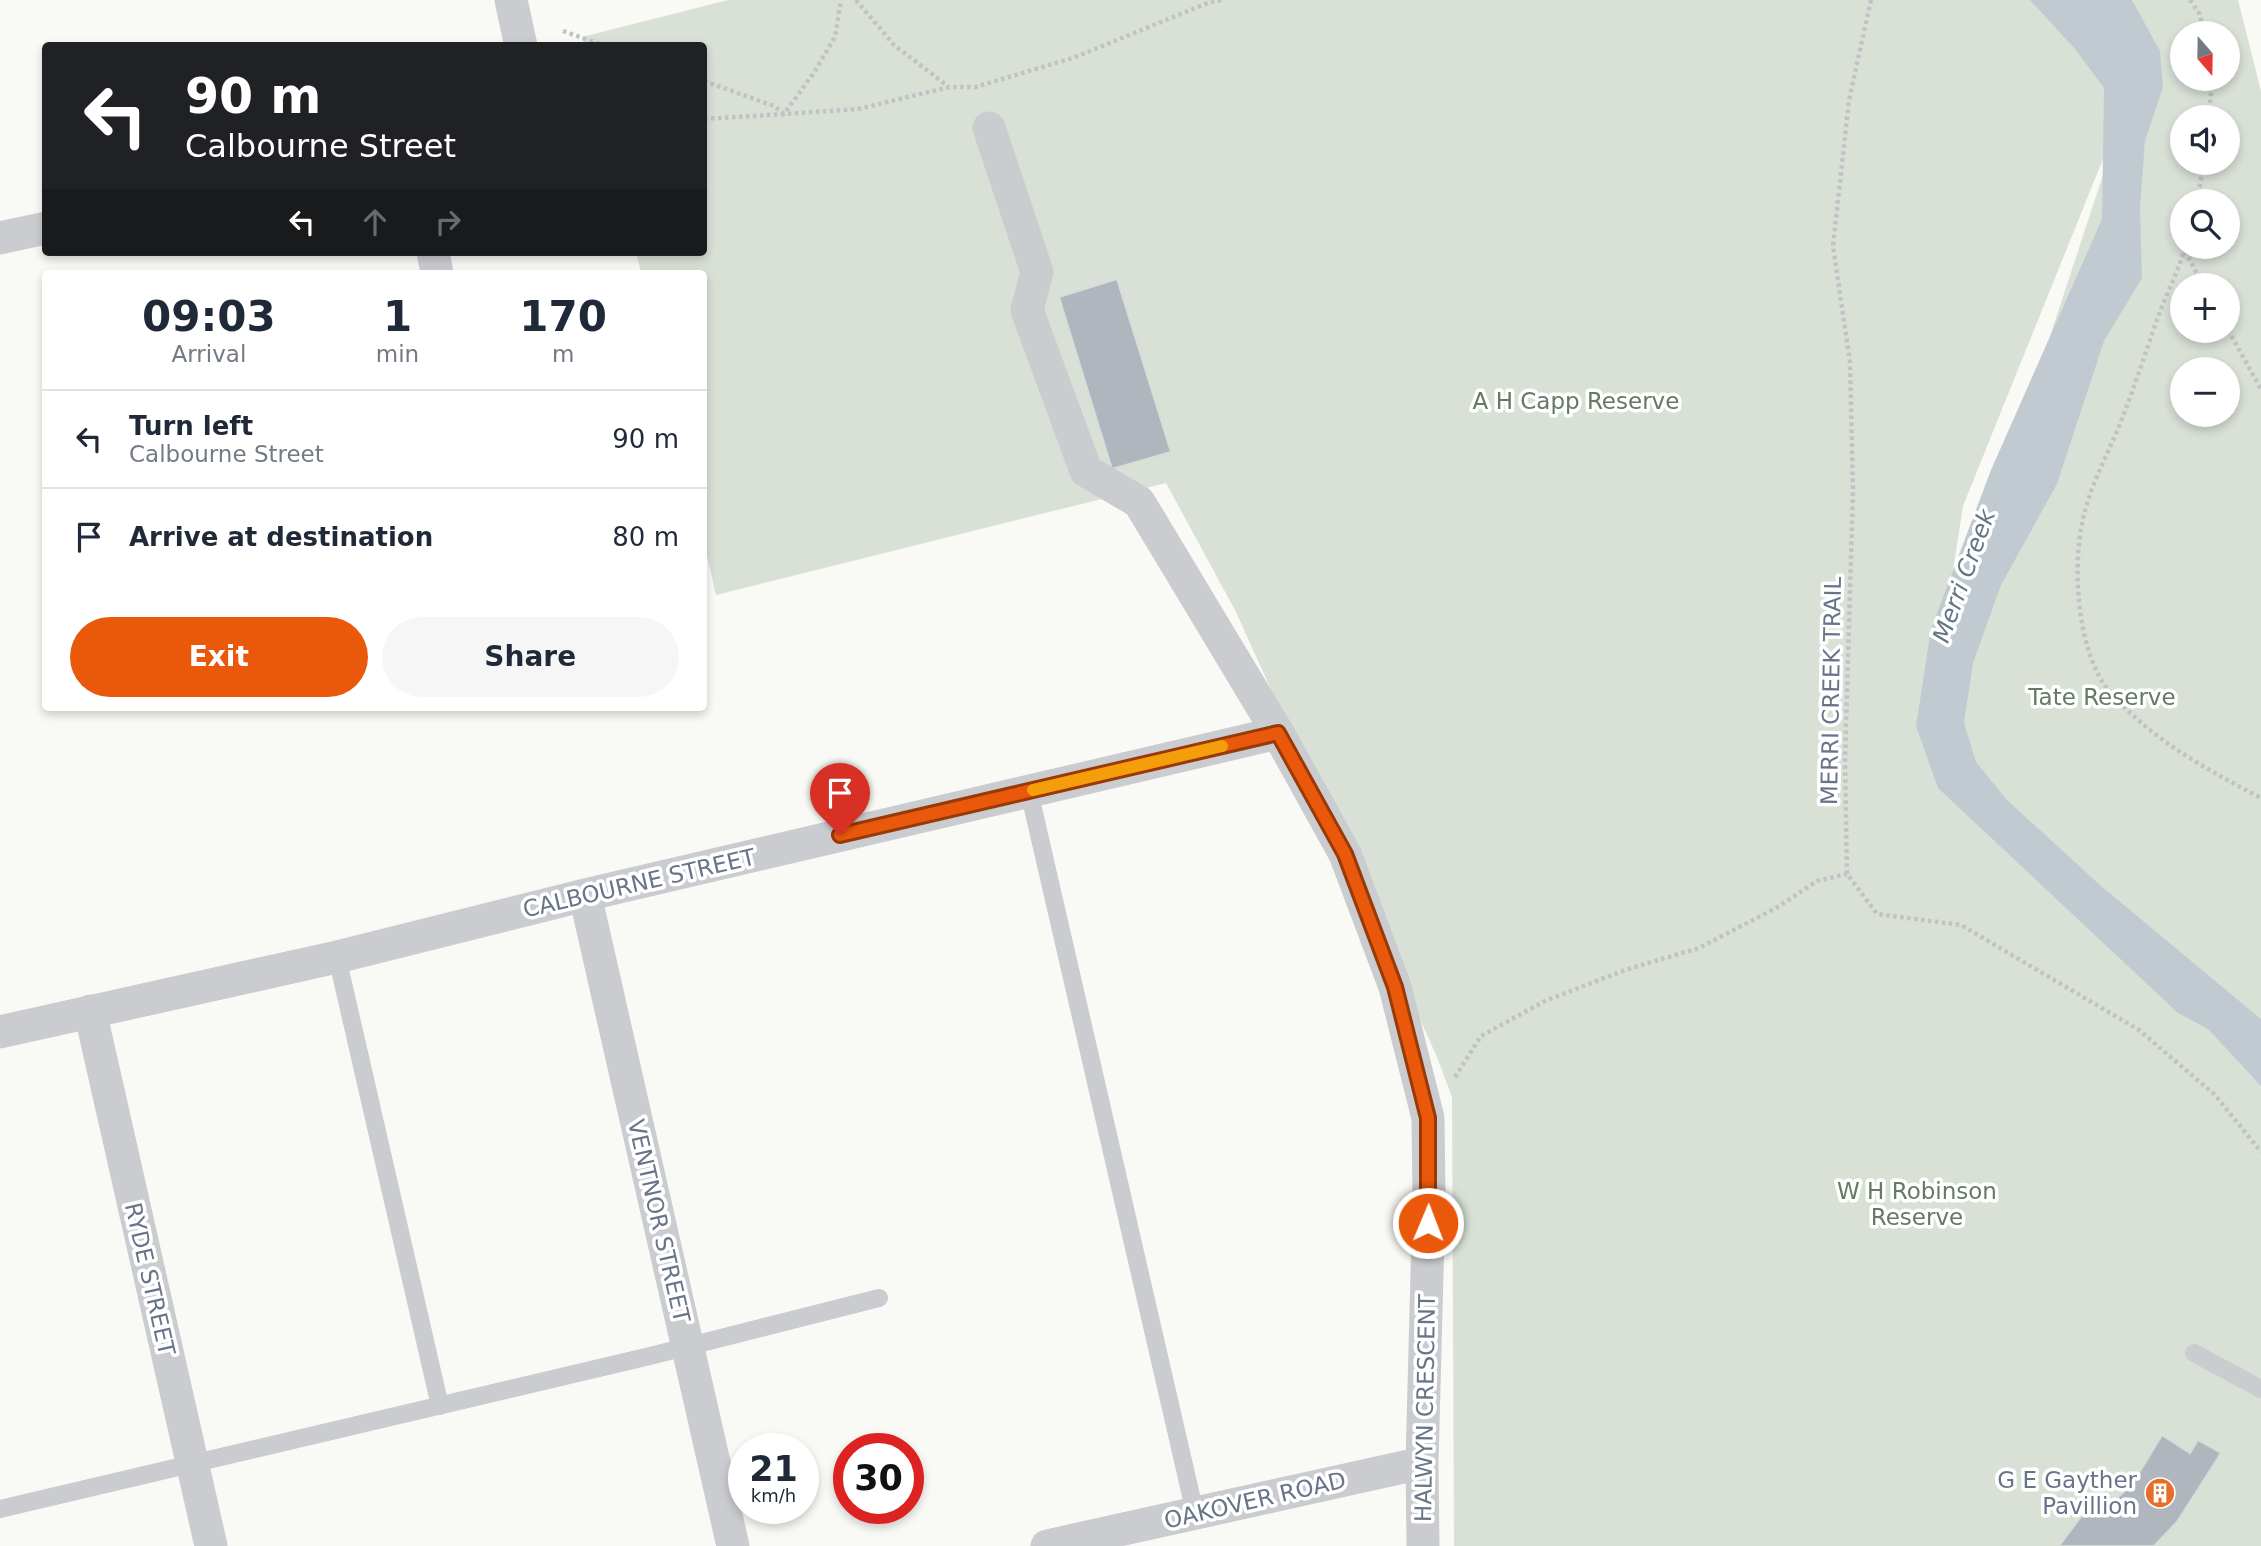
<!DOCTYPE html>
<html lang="en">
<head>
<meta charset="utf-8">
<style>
  :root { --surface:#fff; --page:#f6f6f7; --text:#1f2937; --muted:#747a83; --line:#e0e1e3; --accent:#ea580c }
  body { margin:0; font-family:"DejaVu Sans",sans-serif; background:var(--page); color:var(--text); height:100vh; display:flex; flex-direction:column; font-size:26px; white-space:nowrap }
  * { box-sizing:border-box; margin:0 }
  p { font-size:23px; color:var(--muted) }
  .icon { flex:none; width:38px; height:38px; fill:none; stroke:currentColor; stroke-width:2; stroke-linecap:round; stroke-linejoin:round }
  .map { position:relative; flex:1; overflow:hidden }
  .sheet { position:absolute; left:42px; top:270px; width:665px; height:441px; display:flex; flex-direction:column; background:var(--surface); border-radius:7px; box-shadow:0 4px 10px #0003 }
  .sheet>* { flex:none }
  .top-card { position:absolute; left:42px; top:42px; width:665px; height:214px; border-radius:7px; box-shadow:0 4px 10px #0003; background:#202124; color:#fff; overflow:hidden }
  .needle { width:46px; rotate:160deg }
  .buttons { position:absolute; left:2170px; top:21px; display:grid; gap:14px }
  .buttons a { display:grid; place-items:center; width:70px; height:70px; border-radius:50%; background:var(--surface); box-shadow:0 4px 10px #0003; font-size:35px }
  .speed { position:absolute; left:728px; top:1433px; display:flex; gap:14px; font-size:35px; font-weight:700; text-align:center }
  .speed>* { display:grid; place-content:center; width:91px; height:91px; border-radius:50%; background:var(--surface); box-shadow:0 4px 10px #0003; line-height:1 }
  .speed small { font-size:18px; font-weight:400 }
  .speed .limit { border:10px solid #d22; background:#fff; color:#111 }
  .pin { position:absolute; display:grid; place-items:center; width:60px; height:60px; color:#fff; margin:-72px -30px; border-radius:50% 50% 50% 0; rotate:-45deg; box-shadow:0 0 7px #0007 }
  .pin .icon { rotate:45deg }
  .me { position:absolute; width:77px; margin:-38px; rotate:1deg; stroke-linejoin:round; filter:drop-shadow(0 0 5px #0008) }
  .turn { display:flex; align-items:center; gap:24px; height:147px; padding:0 28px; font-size:32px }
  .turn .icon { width:91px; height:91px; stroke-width:2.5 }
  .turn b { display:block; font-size:49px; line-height:60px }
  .lanes { display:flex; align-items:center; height:66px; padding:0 28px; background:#0003; justify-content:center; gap:35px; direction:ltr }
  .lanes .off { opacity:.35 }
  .eta { display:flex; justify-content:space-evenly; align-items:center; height:119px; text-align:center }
  .eta b { font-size:42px; font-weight:700; line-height:49px }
  .primary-button { display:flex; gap:14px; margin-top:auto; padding:14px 28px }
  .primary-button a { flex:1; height:80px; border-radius:42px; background:var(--accent); color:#fff; font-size:28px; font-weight:700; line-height:80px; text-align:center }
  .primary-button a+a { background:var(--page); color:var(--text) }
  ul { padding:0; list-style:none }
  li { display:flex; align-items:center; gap:21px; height:98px; padding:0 28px; border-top:2px solid var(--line) }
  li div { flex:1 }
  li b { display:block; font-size:26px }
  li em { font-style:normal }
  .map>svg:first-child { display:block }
  .green { fill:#d9e1d7; fill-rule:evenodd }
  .water { fill:#c2cad1 }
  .building { fill:#afb6bd; stroke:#dadbd9; stroke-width:2 }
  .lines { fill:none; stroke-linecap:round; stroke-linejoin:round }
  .path { stroke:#c1c2c5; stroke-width:4.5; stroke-dasharray:3.5 3.5; stroke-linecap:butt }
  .lane { stroke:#caccd0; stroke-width:18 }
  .street { stroke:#caccd0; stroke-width:33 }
  .route-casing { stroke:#983908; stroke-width:18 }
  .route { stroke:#ea580c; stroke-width:12 }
  .slow { stroke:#f59e0b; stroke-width:12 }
  .labels { text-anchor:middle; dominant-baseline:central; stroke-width:7; stroke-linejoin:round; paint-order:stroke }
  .park-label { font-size:23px; fill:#647a63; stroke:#fff }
  .street-label { font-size:23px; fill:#687588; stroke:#fff }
  .poi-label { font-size:23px; fill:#687588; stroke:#fff; text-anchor:end }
  .water-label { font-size:24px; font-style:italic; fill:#637683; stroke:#fff }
</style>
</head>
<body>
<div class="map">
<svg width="2261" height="1546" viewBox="0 0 2261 1546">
  <rect width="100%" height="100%" fill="#f9f9f6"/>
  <path class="green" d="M 728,0 L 2238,0 L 2261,91 L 2261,1546 L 1454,1546 L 1452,1097 L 1437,1057 L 1236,612 L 1166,483 L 716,595 L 704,543 L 704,273 L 641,273 L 636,252 L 704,252 L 704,46 L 585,45 L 582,37 ZM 2182,33 L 2228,33 L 2228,79 L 2182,79 ZM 2124,107 L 2125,108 L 1935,686 L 1963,506 ZM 2182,117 L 2228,117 L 2228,163 L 2182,163 ZM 2182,201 L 2228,201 L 2228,247 L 2182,247 ZM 2182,285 L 2228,285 L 2228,331 L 2182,331 ZM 2182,369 L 2228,369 L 2228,415 L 2182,415 Z"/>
  <path class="water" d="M 2030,0 L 2132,0 L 2160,51 L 2163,87 L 2145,141 L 2140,207 L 2142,278 L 2104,341 L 2057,484 L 2001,585 L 1973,663 L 1964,723 L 1976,762 L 2007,800 L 2100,885 L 2261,1019 L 2261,1086 L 2208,1029 L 2178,1013 L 1938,788 L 1916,726 L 1931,629 L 1991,470 L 2102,219 L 2104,88 L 2075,49 Z"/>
  <path class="building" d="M 1117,279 L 1171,452 L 1112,469 L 1059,297 Z
    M 2162,1435 L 2190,1453 L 2198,1440 L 2221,1453 L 2177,1522 L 2154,1546 L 2059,1546 L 2092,1502 L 2098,1516 L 2133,1483 Z"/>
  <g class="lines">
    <path class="path" d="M 856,0 L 894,45 L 949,87
      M 1871,0 L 1849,100 L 1833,246 L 1850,362 L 1853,492 L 1845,759 L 1847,874 L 1877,914 L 1961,925 L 2139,1030 L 2215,1095 L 2261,1152
      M 2190,0 L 2199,13 L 2205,33
      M 563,31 L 605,46
      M 704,81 L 774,106 L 784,114 L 858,109 L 950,87 L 975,87 L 1073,58 L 1210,2 L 1222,0
      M 2209,117 L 2212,79
      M 704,119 L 784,114 L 813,74 L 835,37 L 841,0
      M 2197,201 L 2204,163
      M 2185,247 C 2180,267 2170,286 2162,306 C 2147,347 2134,390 2117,431 C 2104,462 2088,491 2082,524 C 2072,572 2078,655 2110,692 C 2152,740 2206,769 2261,798
      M 2185,251 L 2203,285
      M 2228,330 L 2261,389
      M 1455,1077 L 1481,1036 L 1545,1001 L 1625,970 L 1699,948 L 1776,908 L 1817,881 L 1847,874"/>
    <path class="lane" d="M 1029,791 L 1195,1513
      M 337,957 L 440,1406
      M 2194,1353 L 2261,1389
      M 0,1509 L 650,1356 L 879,1298"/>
    <path class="street" d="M 511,0 L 521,46
      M 989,128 L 1037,272 L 1027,310 L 1086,471 L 1139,502 L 1278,733 L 1345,854 L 1395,987 L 1428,1118 L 1429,1197 L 1422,1463 L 1423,1546
      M 0,238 L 46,228
      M 433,252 L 437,273
      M 585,895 L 733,1546
      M 90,1011 L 211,1546
      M 0,1032 L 337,957 L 585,895 L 1278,733
      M 1047,1546 L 1422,1463"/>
  </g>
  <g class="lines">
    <g class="route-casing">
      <path id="route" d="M 840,835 L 1278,733 L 1345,854 L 1395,987 L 1428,1118 L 1428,1223"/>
    </g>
    <use href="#route" class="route"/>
    <path class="slow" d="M 1033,790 L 1222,746"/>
  </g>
  <defs>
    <g id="building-disc" transform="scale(1.575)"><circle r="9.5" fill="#e56f2a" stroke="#fff"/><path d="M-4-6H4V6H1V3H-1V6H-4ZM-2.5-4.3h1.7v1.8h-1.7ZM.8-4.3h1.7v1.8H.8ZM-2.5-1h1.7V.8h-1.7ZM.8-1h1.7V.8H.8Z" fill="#fff"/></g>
  </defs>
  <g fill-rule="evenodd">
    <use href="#building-disc" x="2160" y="1493"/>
  </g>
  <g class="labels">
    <g class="park-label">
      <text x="1576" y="401">A H Capp Reserve</text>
      <text x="2102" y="697">Tate Reserve</text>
      <text x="1917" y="1191">W H Robinson<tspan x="1917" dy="26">Reserve</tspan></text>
    </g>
    <g class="street-label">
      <text transform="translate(1831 691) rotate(-89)">MERRI CREEK TRAIL</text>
      <text transform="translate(639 883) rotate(-13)">CALBOURNE STREET</text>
      <text transform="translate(659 1221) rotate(77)">VENTNOR STREET</text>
      <text transform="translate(150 1279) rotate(77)">RYDE STREET</text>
      <text transform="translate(1425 1408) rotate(-89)">HALWYN CRESCENT</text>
      <text transform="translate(1255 1500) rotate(-13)">OAKOVER ROAD</text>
    </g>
    <g class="poi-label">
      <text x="2137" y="1480">G E Gayther<tspan x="2137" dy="26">Pavillion</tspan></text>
    </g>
    <g class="water-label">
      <text transform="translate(1964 576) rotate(-70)">Merri Creek</text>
    </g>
  </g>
</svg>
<div class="buttons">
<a><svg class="needle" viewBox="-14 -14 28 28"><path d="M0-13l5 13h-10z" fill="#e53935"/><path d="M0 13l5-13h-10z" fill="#747a83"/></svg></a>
<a><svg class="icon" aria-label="sound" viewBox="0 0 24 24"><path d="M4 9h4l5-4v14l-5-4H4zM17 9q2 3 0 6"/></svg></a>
<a><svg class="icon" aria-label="search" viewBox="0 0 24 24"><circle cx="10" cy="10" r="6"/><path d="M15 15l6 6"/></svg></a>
<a>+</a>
<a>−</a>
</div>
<div class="speed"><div>21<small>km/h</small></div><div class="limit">30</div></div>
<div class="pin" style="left:840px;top:835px;background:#d93025"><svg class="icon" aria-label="arrive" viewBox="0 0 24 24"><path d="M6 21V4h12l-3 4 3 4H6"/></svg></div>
<svg class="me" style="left:1428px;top:1223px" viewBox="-20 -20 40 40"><circle r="17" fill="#ea580c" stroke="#fff" stroke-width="3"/><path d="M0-11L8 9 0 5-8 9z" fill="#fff"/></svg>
<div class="top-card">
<div class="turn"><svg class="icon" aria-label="left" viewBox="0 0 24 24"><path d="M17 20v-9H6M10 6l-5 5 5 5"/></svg><div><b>90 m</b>Calbourne Street</div></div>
<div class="lanes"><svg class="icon" aria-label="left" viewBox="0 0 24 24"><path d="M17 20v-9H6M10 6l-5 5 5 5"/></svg><svg class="icon off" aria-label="ahead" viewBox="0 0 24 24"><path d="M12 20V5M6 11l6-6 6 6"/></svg><svg class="icon off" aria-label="right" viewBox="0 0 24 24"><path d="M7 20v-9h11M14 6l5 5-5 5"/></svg></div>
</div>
<section class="sheet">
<div class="eta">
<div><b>09:03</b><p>Arrival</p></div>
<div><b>1</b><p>min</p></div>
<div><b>170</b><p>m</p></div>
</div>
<ul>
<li><svg class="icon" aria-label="left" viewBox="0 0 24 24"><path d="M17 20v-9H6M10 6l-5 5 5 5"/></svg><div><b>Turn left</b><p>Calbourne Street</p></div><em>90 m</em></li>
<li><svg class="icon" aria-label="arrive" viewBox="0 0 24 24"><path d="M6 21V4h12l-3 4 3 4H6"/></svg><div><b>Arrive at destination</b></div><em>80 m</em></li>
</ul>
<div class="primary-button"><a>Exit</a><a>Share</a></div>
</section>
</div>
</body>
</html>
